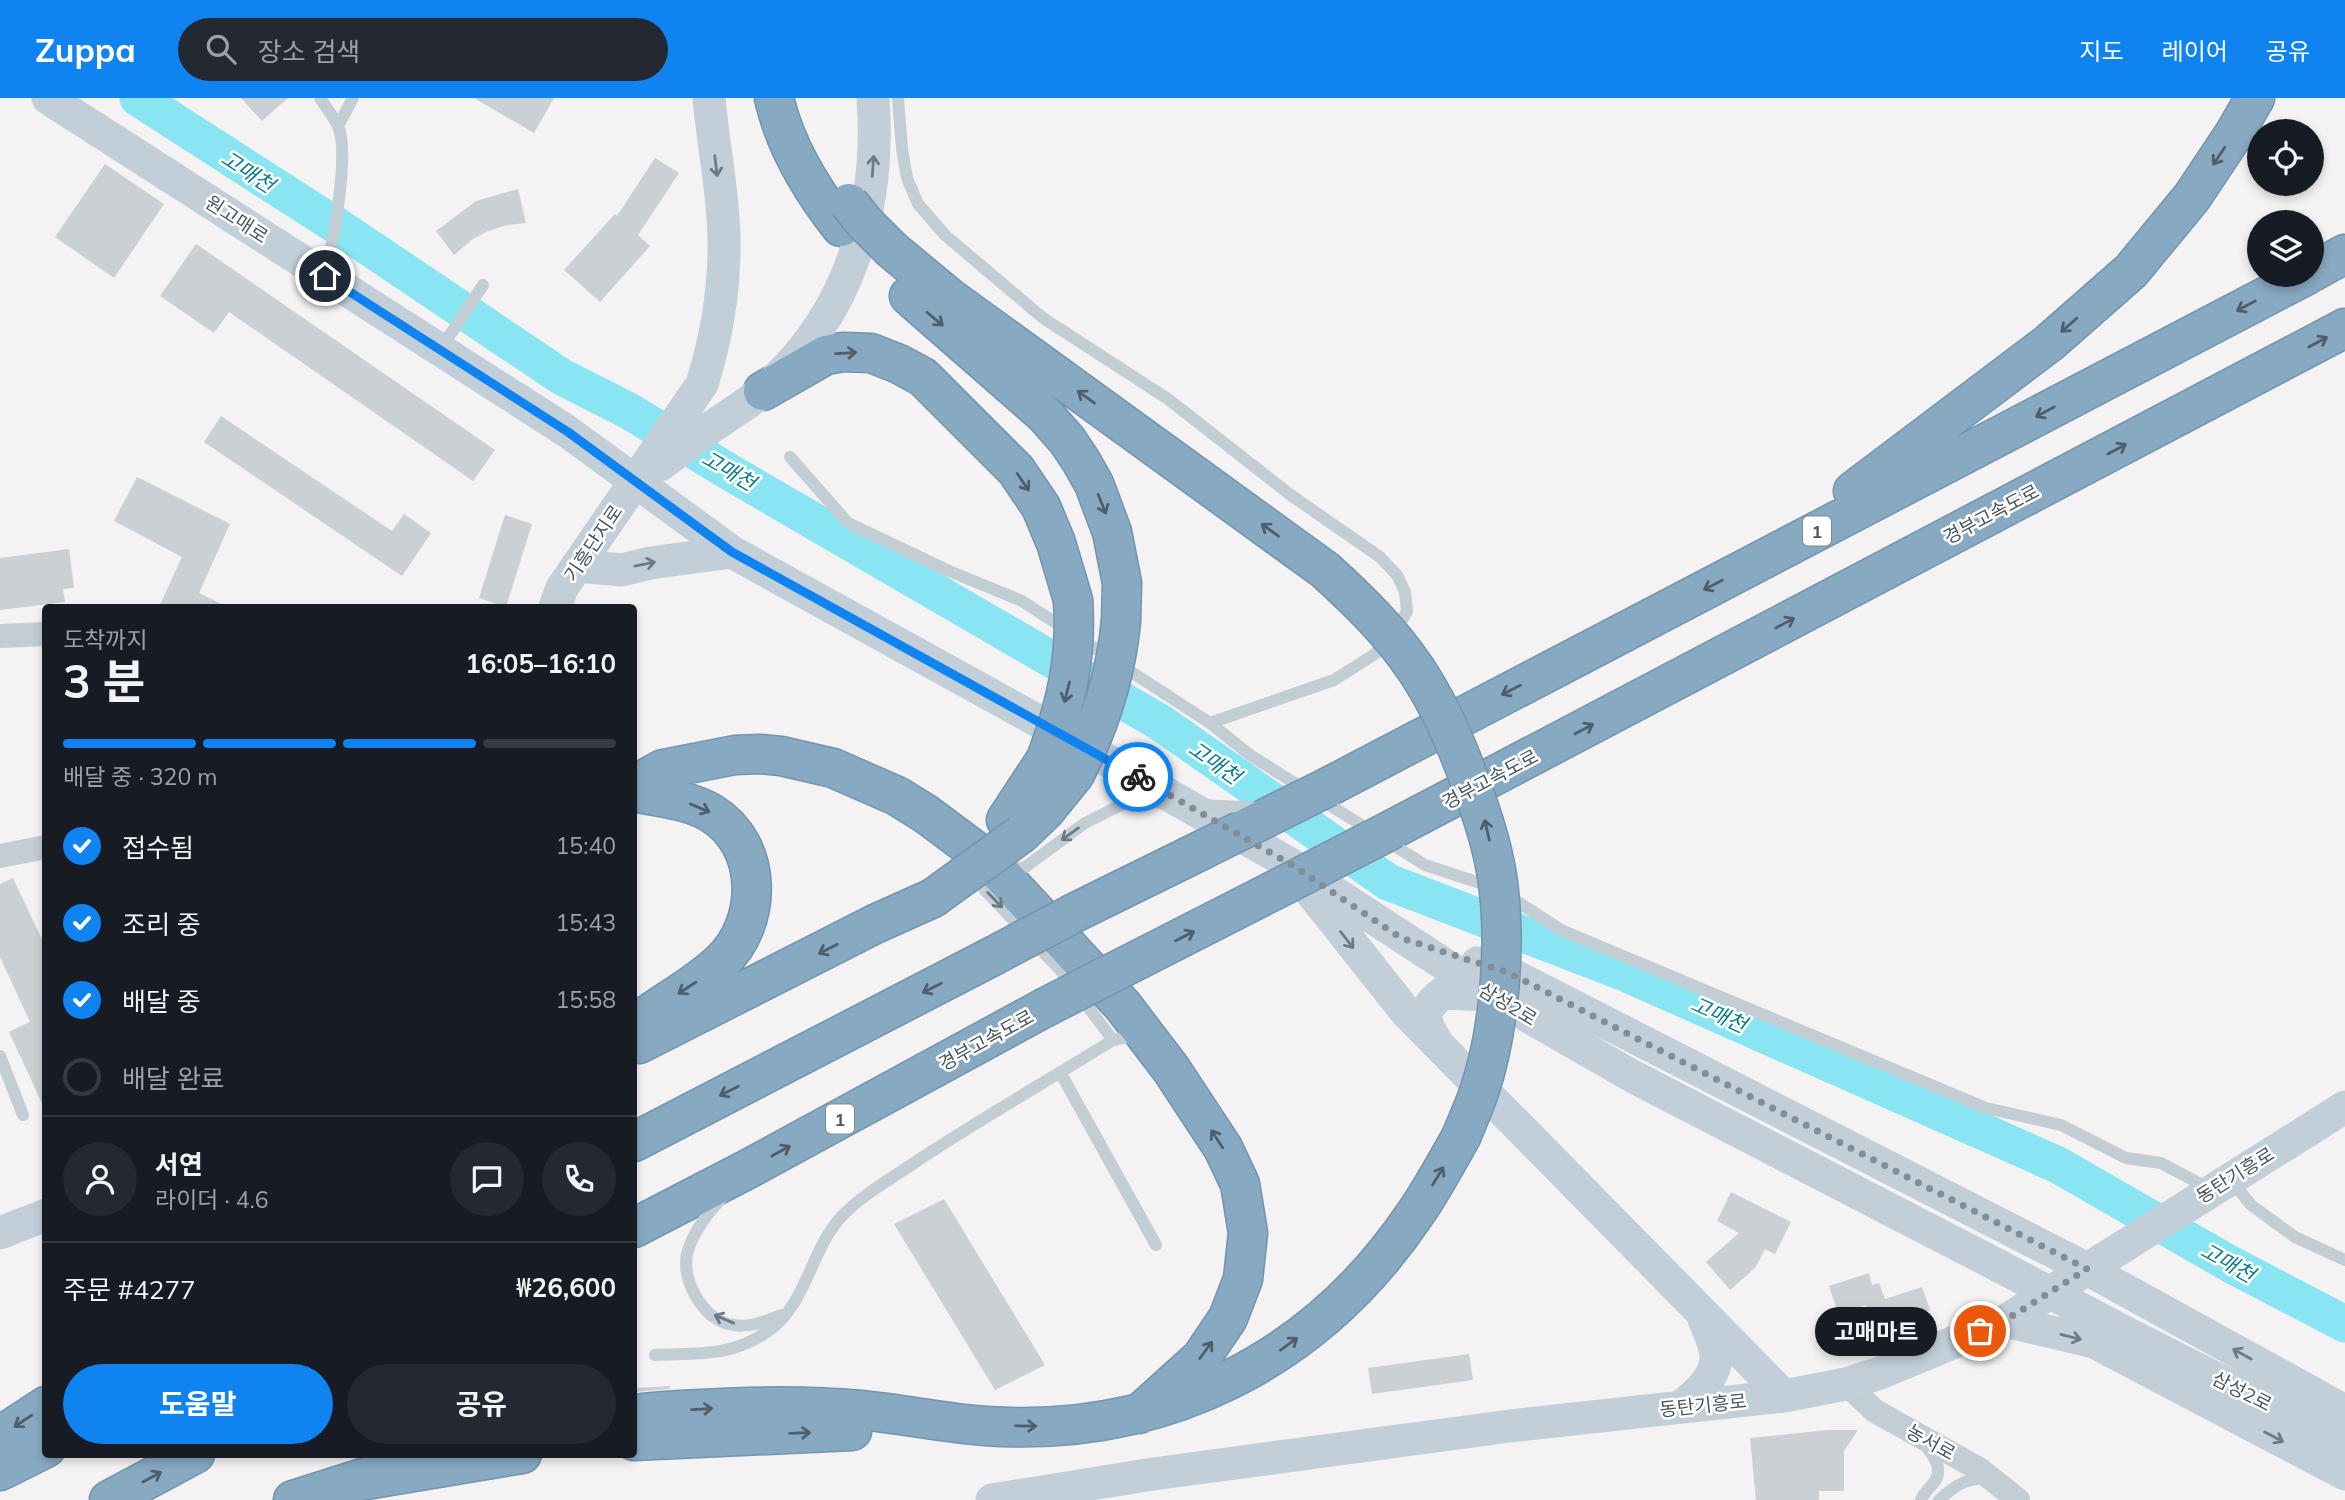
<!DOCTYPE html>
<html lang="ko">
<meta charset="utf-8">
<style>
:root{--surface:#171b24;--page:#242831;--text:#f1f3f6;--muted:#9ea1a6;--line:#363941;--accent:#0f84f0}
body{margin:0;font-family:Mulish,"Noto Sans KR",sans-serif;background:var(--page);color:var(--text);height:100vh;display:flex;flex-direction:column;font-size:26px;white-space:nowrap}
*{box-sizing:border-box;margin:0}
p{font-size:23px;color:var(--muted)}
.icon{flex:none;width:38px;height:38px;fill:none;stroke:currentColor;stroke-width:2;stroke-linecap:round;stroke-linejoin:round}
.map{position:relative;flex:1;overflow:hidden}
.drawer{position:absolute;left:42px;top:506px;width:595px;height:854px;display:flex;flex-direction:column;background:var(--surface);border-radius:7px;box-shadow:0 4px 10px #0003}
.drawer>*{flex:none}
.buttons{position:absolute;left:2247px;top:21px;display:grid;gap:14px}
.buttons a{display:grid;place-items:center;width:77px;height:77px;border-radius:50%;background:var(--surface);box-shadow:0 4px 10px #0003;font-size:35px}
.pin{position:absolute;display:grid;place-items:center;width:60px;height:60px;color:#fff;margin:-30px;border:4px solid #fff;border-radius:50%;box-shadow:0 2px 7px #0007}
.courier{position:absolute;display:grid;place-items:center;width:70px;height:70px;margin:-35px;border:5px solid #0f84f0;border-radius:50%;background:#fff;color:#222;box-shadow:0 2px 9px #0007}
.bubble{position:absolute;height:49px;border-radius:24px;background:var(--surface);box-shadow:0 4px 10px #0003;font-size:23px;font-weight:700;line-height:49px;text-align:center}
.headline em{font-style:normal;font-weight:700}
.headline div{display:flex;flex-direction:column-reverse}
.headline{display:flex;align-items:center;justify-content:space-between;height:119px;padding:0 21px}
h1{font-size:46px;font-weight:700;line-height:52px}
.bar{display:grid;grid-template-columns:repeat(4,1fr);gap:10px 7px;align-content:center;height:84px;padding:0 21px}
.bar i{height:9px;border-radius:5px;background:var(--line)}
.bar .selected{background:var(--accent)}
.bar p{grid-column:span 4}
.line{display:flex;align-items:center;gap:18px;padding:0 21px;border-top:2px solid var(--line)}
.line div{flex:1}
.round{display:grid;place-items:center;flex:none;width:74px;height:74px;border-radius:37px;background:var(--page)}
ol{padding:0 21px;list-style:none}
li{display:flex;align-items:center;gap:21px;height:77px}
li p{margin-inline-start:auto}
li .icon{padding:7px;border-radius:50%;background:var(--accent);color:#fff;stroke-width:4}
li:last-child{color:var(--muted)}
li i{width:38px;height:38px;border:4px solid var(--line);border-radius:50%}
.button{display:flex;gap:14px;margin-top:auto;padding:14px 21px}
.button a{flex:1;height:80px;border-radius:42px;background:var(--accent);color:#fff;font-size:28px;font-weight:700;line-height:80px;text-align:center}
.button a+a{background:var(--page);color:var(--text)}
header{display:flex;align-items:center;gap:42px;box-sizing:border-box;height:98px;padding:0 35px;background:var(--accent);color:#fff}
header strong{font-size:33px}
nav{display:flex;gap:38px;margin-inline-start:auto;font-size:24px}
.search{width:490px;height:63px;background:var(--page);display:flex;align-items:center;gap:18px;box-sizing:border-box;padding:0 24px;border-radius:38px;color:var(--muted);font-size:26px}
.map>svg:first-child{display:block}
.lines{fill:none;stroke-linecap:round;stroke-linejoin:round}
.river{stroke:#8ae5f2;stroke-width:37}
.building{fill:#cbd0d4}
.highway-casing{stroke:#7294ae;stroke-width:41}
.lane{stroke:#c2cdd4;stroke-width:12}
.street{stroke:#c2cdd4;stroke-width:24}
.secondary{stroke:#c2cfd9;stroke-width:33}
.highway{stroke:#87a9c2;stroke-width:38}
.highway-bridge-casing{stroke:#7294ae;stroke-width:41;stroke-linecap:butt}
.lane-bridge{stroke:#c2cdd4;stroke-width:12}
.secondary-bridge{stroke:#c2cfd9;stroke-width:33}
.highway-bridge{stroke:#87a9c2;stroke-width:38}
.oneway{stroke:#4e5f6a}
.oneway2{stroke:#6d7b84}
.oneway3{stroke:#6d7a83}
.done{stroke:#848d93;stroke-width:7;stroke-dasharray:0 12.6}
.route{stroke:#0f84f0;stroke-width:9}
.labels{text-anchor:middle;dominant-baseline:central;stroke-width:5;stroke-linejoin:round;paint-order:stroke}
.shield{fill:#fff;stroke:#7f8990;stroke-width:2}
.shield-label{font-size:18px;font-weight:bold;fill:#485760}
.street-label{font-size:19px;fill:#485760;stroke:#fff}
.water-label{font-size:21px;font-style:italic;fill:#077d8e;stroke:#fff}
</style>
<header>
<strong>Zuppa</strong>
<div class="search"><svg class="icon" aria-label="search" viewBox="0 0 24 24"><circle cx="10" cy="10" r="6"/><path d="M15 15l6 6"/></svg>장소 검색</div>
<nav><a>지도</a><a>레이어</a><a>공유</a></nav>
</header>
<div class="map">
<svg width="2345" height="1402" viewBox="0 0 2345 1402">
<rect width="100%" height="100%" fill="#f4f2f2"/>
<g class="lines">
<path class="river" d="M 138,0 L 340,130 L 562,279 L 629,313 L 731,375 L 1161,625 L 1388,784 L 1625,875 L 2058,1067 L 2230,1166 L 2345,1226"/>
</g>
<path class="building" d="M 241,0 L 288,0 L 262,23 Z
M 474,0 L 554,0 L 534,35 Z
M 655,60 L 679,75 L 638,137 L 650,148 L 600,204 L 564,172 L 615,116 L 617,118 Z
M 105,66 L 164,106 L 114,180 L 55,139 Z
M 518,91 L 526,125 L 507,127 L 488,133 L 473,141 L 454,157 L 436,133 L 476,103 Z
M 196,146 L 495,352 L 473,383 L 229,214 L 214,235 L 160,198 Z
M 221,318 L 392,433 L 404,416 L 431,435 L 402,478 L 204,344 Z
M 137,379 L 230,426 L 199,495 L 228,509 L 159,509 L 182,459 L 114,423 Z
M 505,417 L 532,426 L 506,509 L 479,500 Z
M 69,451 L 74,490 L 63,491 L 65,504 L 0,512 L 0,460 Z
M 13,780 L 46,850 L 46,1014 L 9,934 L 30,924 L 0,859 L 0,786 Z
M 1731,1094 L 1791,1124 L 1775,1156 L 1765,1151 L 1755,1170 L 1730,1192 L 1706,1164 L 1739,1135 L 1717,1123 Z
M 944,1101 L 1045,1267 L 995,1292 L 894,1126 Z
M 1869,1175 L 1872,1187 L 1879,1185 L 1885,1201 L 1922,1189 L 1930,1212 L 1874,1231 L 1866,1207 L 1838,1216 L 1829,1188 Z
M 1469,1256 L 1473,1282 L 1372,1296 L 1368,1270 Z
M 670,1288 L 670,1291 L 634,1294 L 634,1290 Z
M 1828,1332 L 1858,1332 L 1844,1353 L 1844,1393 L 1819,1393 L 1819,1402 L 1756,1402 L 1750,1340 Z"/>
<g class="lines">
<defs>
<path id="highway" d="M 774,0 C 785,48 811,91 841,129
M 892,152 L 950,200 L 1325,472
M 2312,174 L 2345,156
M 909,198 L 1044,316 L 1067,342 L 1081,363 L 1094,386 L 1112,434 L 1122,485 L 1121,523
M 763,293 L 826,257 L 843,254 L 871,255 L 899,266 L 923,279 L 1016,372 L 1041,409 L 1056,445 L 1073,502
M 1853,393 L 2049,245 L 2131,173 L 2192,99 L 2234,36 L 2255,0
M 634,687 L 663,671 L 735,657 L 760,656 L 781,658 L 833,670 L 897,698 L 926,716 L 989,763 L 1123,908 L 1171,971 L 1223,1050 L 1240,1086 L 1248,1135 L 1243,1181 L 1228,1220 L 1201,1260 L 1139,1316
M 1328,689 L 2307,177
M 634,694 C 659,700 688,701 711,715 C 764,747 763,825 721,864 C 695,889 661,905 634,927
M 1006,722 L 1046,661
M 1393,731 L 2345,230
M 1021,736 L 1045,713 L 1075,676
M 1074,815 L 1204,751
M 1124,869 L 1271,794
M 639,946 L 875,826 L 933,800
M 634,1044 L 993,858
M 634,1130 L 748,1071 L 1044,910
M 634,1316 C 656,1313 679,1312 702,1311 C 755,1308 808,1307 860,1312 C 902,1316 944,1325 986,1328 C 1163,1340 1316,1263 1415,1116 C 1432,1092 1446,1065 1461,1039
M 0,1338 L 46,1308
M 634,1343 L 852,1333
M 0,1373 L 46,1350
M 354,1384 L 522,1356
M 109,1402 L 195,1356
M 293,1402 L 378,1375"/>
</defs>
<use href="#highway" class="highway-casing"/>
<path class="lane" d="M 320,0 C 326,9 333,18 338,28 C 350,55 333,144 326,174
M 898,0 L 902,51 L 907,80 L 918,106 L 945,137 L 1043,220 L 1168,301 L 1292,398 L 1380,459 L 1397,477 L 1405,494 L 1407,513 L 1397,531 L 1375,556 L 1334,582 L 1210,625
M 338,28 L 353,0
M 437,248 L 450,237 L 483,187
M 790,359 L 848,425 L 949,473 L 1022,503 L 1210,625 L 1250,657 L 1425,767 L 1498,791 L 1561,832 L 1986,1010 L 2061,1027 L 2126,1060 L 2161,1065 L 2208,1090
M 1006,771 L 1024,770 L 1085,725 L 1129,703
M 970,776 L 1060,872 L 1113,942
M 0,958 L 23,1017
M 1060,974 L 1156,1147
M 2230,1081 L 2251,1107 L 2295,1139 L 2345,1162
M 722,1100 C 708,1115 692,1135 687,1156 C 682,1182 701,1218 728,1226 C 747,1231 764,1224 781,1217
M 655,1257 C 698,1255 730,1259 767,1234 C 807,1207 810,1153 841,1119 C 862,1097 889,1082 914,1065 C 979,1022 1047,983 1113,942 L 1128,939 L 1139,941
M 1921,1402 C 1924,1395 1926,1394 1931,1388 C 1945,1374 1936,1361 1926,1348
M 1939,1402 C 1955,1388 1966,1379 1988,1381"/>
<path class="street" d="M 0,538 L 46,536
M 0,758 L 46,749
M 1846,1286 L 1875,1313 L 1979,1371 L 2018,1402"/>
<path class="secondary" d="M 48,0 L 568,334 L 732,454 L 1040,624 L 1292,767 L 1493,898 L 1632,978 L 1999,1168
M 660,367 C 679,353 697,339 716,326 C 732,315 749,305 764,292 C 850,217 881,112 873,0
M 577,468 L 622,472 L 650,465 L 732,454
M 555,509 L 562,490 L 702,286 C 717,238 725,189 724,139 C 723,93 713,46 709,0
M 1303,784 L 1406,914 L 1784,1298
M 1477,865 L 1509,875 L 2087,1171 L 2345,1313
M 1438,946 C 1423,923 1419,913 1443,895 L 1488,897
M 0,1135 L 46,1117
M 2005,1223 L 2094,1244 L 2345,1376
M 2138,1241 L 2345,1346
M 1680,1309 C 1695,1298 1716,1280 1716,1259 C 1716,1247 1708,1232 1704,1221
M 992,1402 L 1153,1376 L 1510,1328 L 1784,1298 L 1846,1286 L 1880,1275 L 2005,1223 L 2345,1009"/>
<use href="#highway" class="highway"/>
<defs>
<path id="highway-bridge" d="M 849,105 L 864,124 L 892,152
M 1325,472 C 1358,502 1390,533 1415,570 C 1436,601 1452,636 1465,670 C 1478,706 1491,740 1497,778 C 1507,843 1500,932 1479,994 C 1474,1009 1467,1024 1461,1039
M 1046,661 C 1066,607 1077,560 1073,502
M 1075,676 C 1100,627 1116,577 1121,523
M 1204,751 L 1328,689
M 1271,794 L 1393,731
M 933,800 L 1021,736
M 993,858 L 1074,815
M 1044,910 L 1124,869"/>
</defs>
<use href="#highway-bridge" class="highway-bridge-casing"/>
<path class="lane-bridge" d="M 1129,703 L 1259,710"/>
<path class="secondary-bridge" d="M 1999,1168 L 2138,1241"/>
<use href="#highway-bridge" class="highway-bridge"/>
</g>
<defs><path id="oneway-shaft" d="M-6 0H5M1.5-3L5.5 0L1.5 3" fill="none" stroke-width="1.6" stroke-linecap="round" stroke-linejoin="round" transform="scale(1.75)"/></defs>
<g class="oneway">
<use href="#oneway-shaft" transform="translate(2219 58) rotate(124)"/>
<use href="#oneway-shaft" transform="translate(2246 208) rotate(152)"/>
<use href="#oneway-shaft" transform="translate(935 221) rotate(40)"/>
<use href="#oneway-shaft" transform="translate(2069 227) rotate(139)"/>
<use href="#oneway-shaft" transform="translate(2318 244) rotate(-28)"/>
<use href="#oneway-shaft" transform="translate(846 255) rotate(-3)"/>
<use href="#oneway-shaft" transform="translate(1086 299) rotate(-144)"/>
<use href="#oneway-shaft" transform="translate(2045 314) rotate(152)"/>
<use href="#oneway-shaft" transform="translate(2117 351) rotate(-28)"/>
<use href="#oneway-shaft" transform="translate(1023 384) rotate(56)"/>
<use href="#oneway-shaft" transform="translate(1102 406) rotate(68)"/>
<use href="#oneway-shaft" transform="translate(1270 432) rotate(-144)"/>
<use href="#oneway-shaft" transform="translate(1713 487) rotate(153)"/>
<use href="#oneway-shaft" transform="translate(1785 525) rotate(-28)"/>
<use href="#oneway-shaft" transform="translate(1511 592) rotate(153)"/>
<use href="#oneway-shaft" transform="translate(1067 594) rotate(104)"/>
<use href="#oneway-shaft" transform="translate(1584 631) rotate(-28)"/>
<use href="#oneway-shaft" transform="translate(700 710) rotate(23)"/>
<use href="#oneway-shaft" transform="translate(1487 732) rotate(-103)"/>
<use href="#oneway-shaft" transform="translate(1185 838) rotate(-27)"/>
<use href="#oneway-shaft" transform="translate(828 851) rotate(153)"/>
<use href="#oneway-shaft" transform="translate(687 890) rotate(147)"/>
<use href="#oneway-shaft" transform="translate(932 890) rotate(153)"/>
<use href="#oneway-shaft" transform="translate(729 993) rotate(153)"/>
<use href="#oneway-shaft" transform="translate(1217 1041) rotate(-123)"/>
<use href="#oneway-shaft" transform="translate(781 1053) rotate(-29)"/>
<use href="#oneway-shaft" transform="translate(1438 1078) rotate(-59)"/>
<use href="#oneway-shaft" transform="translate(1289 1246) rotate(-36)"/>
<use href="#oneway-shaft" transform="translate(1206 1252) rotate(-54)"/>
<use href="#oneway-shaft" transform="translate(702 1311) rotate(-3)"/>
<use href="#oneway-shaft" transform="translate(23 1323) rotate(147)"/>
<use href="#oneway-shaft" transform="translate(1026 1328) rotate(1)"/>
<use href="#oneway-shaft" transform="translate(800 1335) rotate(-2)"/>
<use href="#oneway-shaft" transform="translate(152 1379) rotate(-28)"/>
</g>
<g class="oneway2">
<use href="#oneway-shaft" transform="translate(716 68) rotate(83)"/>
<use href="#oneway-shaft" transform="translate(873 68) rotate(-86)"/>
<use href="#oneway-shaft" transform="translate(645 466) rotate(-11)"/>
<use href="#oneway-shaft" transform="translate(1347 842) rotate(52)"/>
<use href="#oneway-shaft" transform="translate(2071 1239) rotate(14)"/>
<use href="#oneway-shaft" transform="translate(2242 1256) rotate(-151)"/>
<use href="#oneway-shaft" transform="translate(2274 1339) rotate(28)"/>
</g>
<g class="oneway3">
<use href="#oneway-shaft" transform="translate(1070 736) rotate(144)"/>
<use href="#oneway-shaft" transform="translate(995 802) rotate(46)"/>
<use href="#oneway-shaft" transform="translate(724 1221) rotate(-157)"/>
</g>
<g class="lines">
<path class="done" d="M 1138,679 L 1292,767 L 1401,840 L 1509,875 L 2087,1171 L 2004,1223 L 1980,1233"/>
<path class="route" d="M 325,178 L 568,334 L 732,454 L 1138,679"/>
</g>
<g class="labels">
<g class="shield">
<rect x="1803" y="418.5" width="28" height="29" rx="5"/>
<rect x="826" y="1006.5" width="28" height="29" rx="5"/>
</g>
<g class="shield-label">
<text x="1817" y="433">1</text>
<text x="840" y="1021">1</text>
</g>
<g class="street-label">
<text transform="translate(237 121) rotate(33)">원고매로</text>
<text transform="translate(1991 416) rotate(-28)">경부고속도로</text>
<text transform="translate(593 445) rotate(-56)">기흥단지로</text>
<text transform="translate(1490 681) rotate(-28)">경부고속도로</text>
<text transform="translate(1508 906) rotate(31)">삼성2로</text>
<text transform="translate(986 942) rotate(-29)">경부고속도로</text>
<text transform="translate(2235 1077) rotate(-32)">동탄기흥로</text>
<text transform="translate(2242 1293) rotate(27)">삼성2로</text>
<text transform="translate(1703 1307) rotate(-6)">동탄기흥로</text>
<text transform="translate(1931 1344) rotate(29)">농서로</text>
</g>
<g class="water-label">
<text transform="translate(248 73) rotate(33)">고매천</text>
<text transform="translate(729 372) rotate(30)">고매천</text>
<text transform="translate(1215 664) rotate(35)">고매천</text>
<text transform="translate(1719 916) rotate(24)">고매천</text>
<text transform="translate(2228 1164) rotate(29)">고매천</text>
</g>
</g>
</svg>
<div class="buttons">
<a><svg class="icon" aria-label="locate" viewBox="0 0 24 24"><circle cx="12" cy="12" r="6"/><path d="M12 2v4M12 18v4M2 12h4M18 12h4"/></svg></a>
<a><svg class="icon" aria-label="layers" viewBox="0 0 24 24"><path d="M12 4l9 5-9 5-9-5zM3 14l9 5 9-5"/></svg></a>
</div>
<div class="pin" style="left:1980px;top:1233px;background:#ea580c"><svg class="icon" aria-label="bag" viewBox="0 0 24 24"><path d="M5 8h14l-1 12H6zM9 8a3 3 0 0 1 6 0"/></svg></div>
<div class="pin" style="left:325px;top:178px;background:#1f2937"><svg class="icon" aria-label="home" viewBox="0 0 24 24"><path d="M3 11l9-7 9 7M6 9v11h12V9"/></svg></div>
<div class="courier" style="left:1138px;top:679px"><svg class="icon" aria-label="bike" viewBox="0 0 24 24"><circle cx="6" cy="16" r="4"/><circle cx="18" cy="16" r="4"/><path d="M6 16l4-8h5l3 8M10 8l3 8H6M13 5h3"/></svg></div>
<div class="bubble" style="left:1815px;top:1209px;width:122px">고매마트</div>
<section class="drawer">
<div class="headline"><div><h1>3 분</h1><p>도착까지</p></div><em>16:05–16:10</em></div>
<div class="bar"><i class="selected"></i><i class="selected"></i><i class="selected"></i><i></i><p>배달 중 · 320 m</p></div>
<ol>
<li><svg class="icon" aria-label="check" viewBox="0 0 24 24"><path d="M5 12l5 5 9-10"/></svg>접수됨<p>15:40</p></li>
<li><svg class="icon" aria-label="check" viewBox="0 0 24 24"><path d="M5 12l5 5 9-10"/></svg>조리 중<p>15:43</p></li>
<li><svg class="icon" aria-label="check" viewBox="0 0 24 24"><path d="M5 12l5 5 9-10"/></svg>배달 중<p>15:58</p></li>
<li><i></i>배달 완료</li>
</ol>
<div class="line" style="height:126px"><a class="round"><svg class="icon" aria-label="person" viewBox="0 0 24 24"><circle cx="12" cy="8" r="4"/><path d="M4 21q1-7 8-7t8 7"/></svg></a><div><b>서연</b><p>라이더 · 4.6</p></div><a class="round"><svg class="icon" aria-label="chat" viewBox="0 0 24 24"><path d="M4 5h16v11H9l-5 4z"/></svg></a><a class="round"><svg class="icon" aria-label="phone" viewBox="0 0 24 24"><path d="M5 4h4l2 5-3 2q2 4 5 5l2-3 5 2v4C11 20 4 13 5 4z"/></svg></a></div>
<div class="line" style="height:91px"><div>주문 #4277</div><b>₩26,600</b></div>
<div class="button"><a>도움말</a><a>공유</a></div>
</section>
</div>
